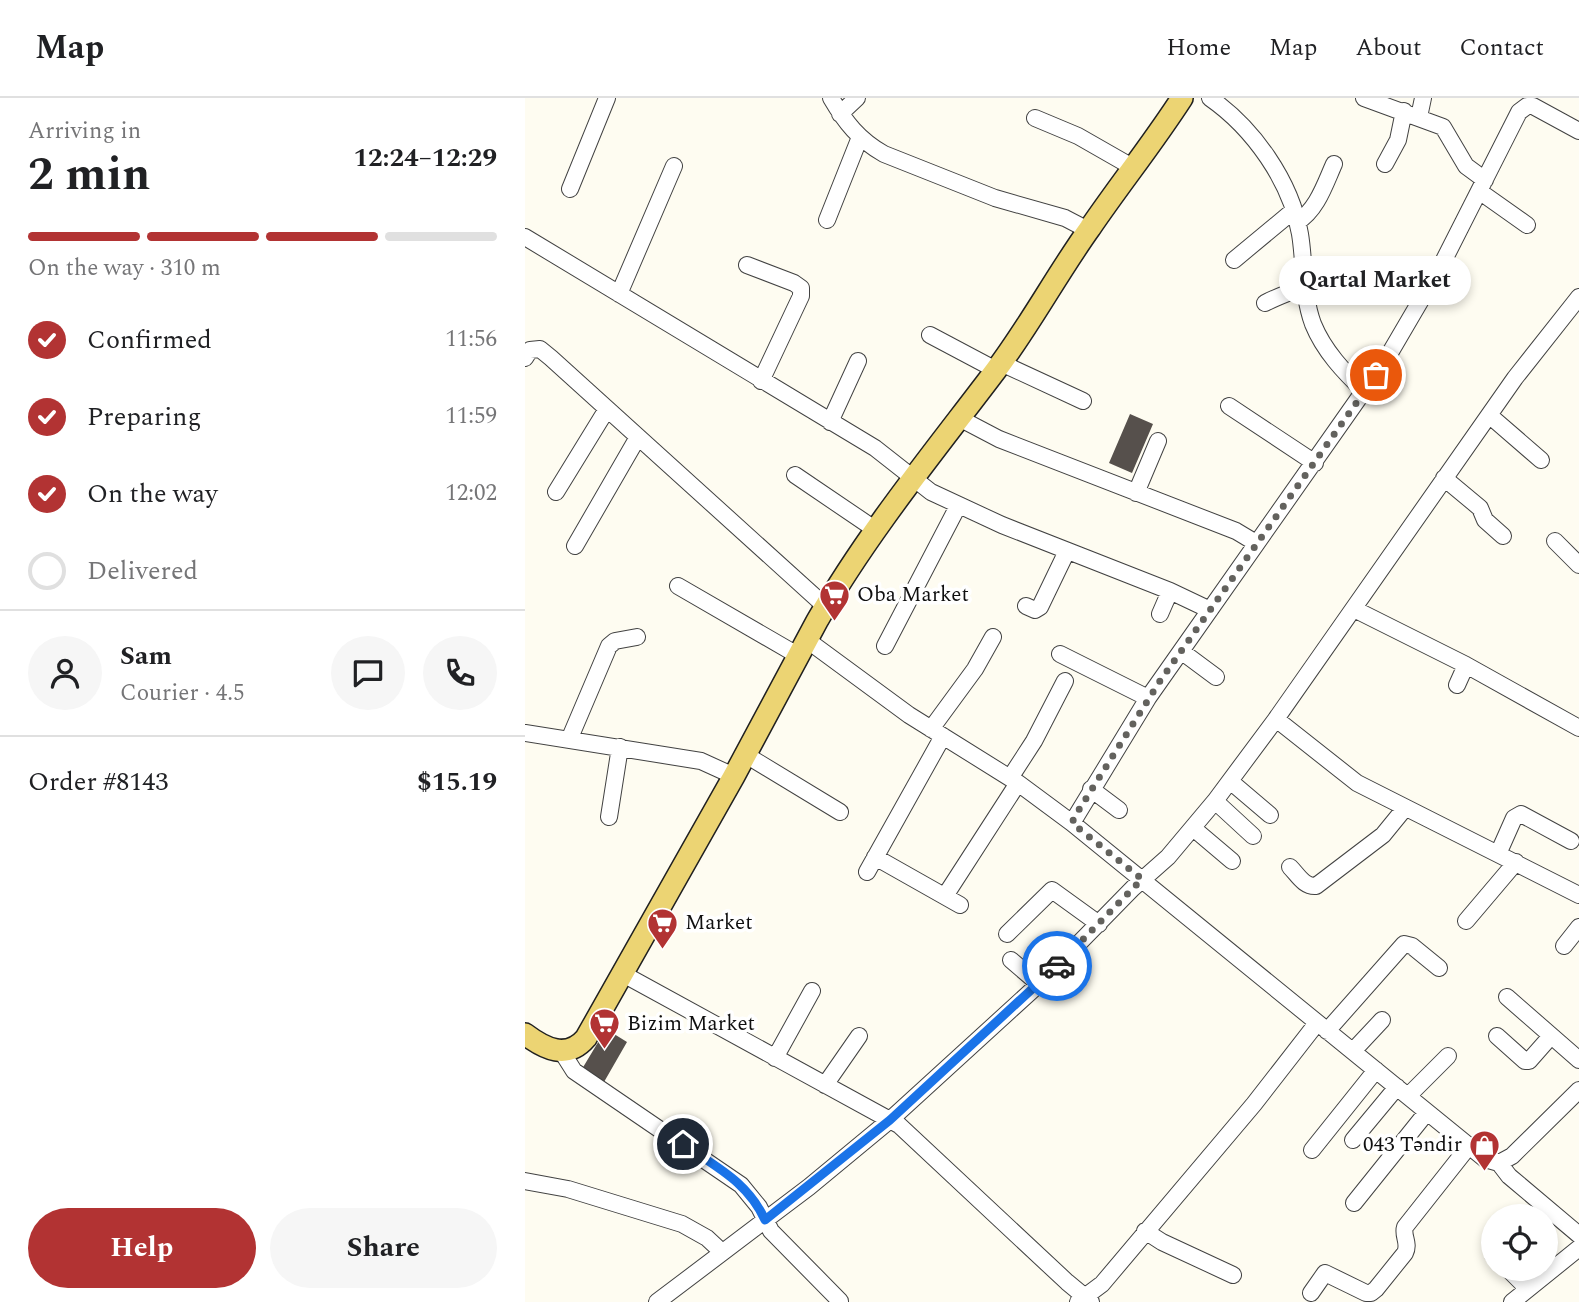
<!DOCTYPE html>
<meta charset="utf-8">
<style>
:root{--surface:#fff;--page:#f6f6f6;--text:#202124;--muted:#757577;--line:#e0e0e0;--accent:#b23333}
body{margin:0;font-family:Spectral,serif;background:var(--page);color:var(--text);height:100vh;display:flex;flex-direction:column;font-size:26px;white-space:nowrap}
*{box-sizing:border-box;margin:0}
p{font-size:23px;color:var(--muted)}
.icon{flex:none;width:38px;height:38px;fill:none;stroke:currentColor;stroke-width:2;stroke-linecap:round;stroke-linejoin:round}
.map{position:relative;flex:1;overflow:hidden}
.details{display:flex;flex-direction:column;background:var(--surface);width:525px}
.details>*{flex:none}
.fabs{position:absolute;left:956px;top:1106px;display:grid;gap:14px}
.fabs a{display:grid;place-items:center;width:77px;height:77px;border-radius:50%;background:var(--surface);box-shadow:0 4px 10px #0003;font-size:35px}
.pin{position:absolute;display:grid;place-items:center;width:60px;height:60px;color:#fff;margin:-30px;border:4px solid #fff;border-radius:50%;box-shadow:0 2px 7px #0007}
.courier{position:absolute;display:grid;place-items:center;width:70px;height:70px;margin:-35px;border:5px solid #1a73e8;border-radius:50%;background:#fff;color:#222;box-shadow:0 2px 9px #0007}
.bubble{position:absolute;height:49px;border-radius:24px;background:var(--surface);box-shadow:0 4px 10px #0003;font-size:23px;font-weight:700;line-height:49px;text-align:center}
.overview em{font-style:normal;font-weight:700}
.overview div{display:flex;flex-direction:column-reverse}
.overview{display:flex;align-items:center;justify-content:space-between;height:119px;padding:0 28px}
h1{font-size:46px;font-weight:700;line-height:52px}
.bar{display:grid;grid-template-columns:repeat(4,1fr);gap:10px 7px;align-content:center;height:84px;padding:0 28px}
.bar i{height:9px;border-radius:5px;background:var(--line)}
.bar .current{background:var(--accent)}
.bar p{grid-column:span 4}
.line{display:flex;align-items:center;gap:18px;padding:0 28px;border-top:2px solid var(--line)}
.line div{flex:1}
.round{display:grid;place-items:center;flex:none;width:74px;height:74px;border-radius:37px;background:var(--page)}
ol{padding:0 28px;list-style:none}
li{display:flex;align-items:center;gap:21px;height:77px}
li p{margin-inline-start:auto}
li .icon{padding:7px;border-radius:50%;background:var(--accent);color:#fff;stroke-width:4}
li:last-child{color:var(--muted)}
li i{width:38px;height:38px;border:4px solid var(--line);border-radius:50%}
.button{display:flex;gap:14px;margin-top:auto;padding:14px 28px}
.button a{flex:1;height:80px;border-radius:42px;background:var(--accent);color:#fff;font-size:28px;font-weight:700;line-height:80px;text-align:center}
.button a+a{background:var(--page);color:var(--text)}
header{display:flex;align-items:center;gap:42px;box-sizing:border-box;height:98px;padding:0 35px;background:var(--surface);border-bottom:2px solid var(--line)}
header strong{font-size:33px}
nav{display:flex;gap:38px;margin-inline-start:auto;font-size:24px}
main{display:flex;flex:1;min-height:0}
.map>svg:first-child{display:block}
.building{fill:#56504c}
.lines{fill:none;stroke-linecap:round;stroke-linejoin:round}
.minor-casing{stroke:#424242;stroke-width:18}
.major-casing{stroke:#202020;stroke-width:24}
.minor{stroke:#fff;stroke-width:16}
.major{stroke:#ecd473;stroke-width:21}
.done{stroke:#63625e;stroke-width:7;stroke-dasharray:0 12.6}
.route{stroke:#1a73e8;stroke-width:9}
.labels{text-anchor:middle;dominant-baseline:central;stroke-width:7;stroke-linejoin:round;paint-order:stroke}
.poi-label{font-size:21px;fill:#0f0f0f;stroke:#fff;text-anchor:start}
</style>
<header>
<strong>Map</strong>
<nav><a>Home</a><a>Map</a><a>About</a><a>Contact</a></nav>
</header>
<main>
<section class="details">
<div class="overview"><div><h1>2 min</h1><p>Arriving in</p></div><em>12:24–12:29</em></div>
<div class="bar"><i class="current"></i><i class="current"></i><i class="current"></i><i></i><p>On the way · 310 m</p></div>
<ol>
<li><svg class="icon" aria-label="check" viewBox="0 0 24 24"><path d="M5 12l5 5 9-10"/></svg>Confirmed<p>11:56</p></li>
<li><svg class="icon" aria-label="check" viewBox="0 0 24 24"><path d="M5 12l5 5 9-10"/></svg>Preparing<p>11:59</p></li>
<li><svg class="icon" aria-label="check" viewBox="0 0 24 24"><path d="M5 12l5 5 9-10"/></svg>On the way<p>12:02</p></li>
<li><i></i>Delivered</li>
</ol>
<div class="line" style="height:126px"><a class="round"><svg class="icon" aria-label="person" viewBox="0 0 24 24"><circle cx="12" cy="8" r="4"/><path d="M4 21q1-7 8-7t8 7"/></svg></a><div><b>Sam</b><p>Courier · 4.5</p></div><a class="round"><svg class="icon" aria-label="chat" viewBox="0 0 24 24"><path d="M4 5h16v11H9l-5 4z"/></svg></a><a class="round"><svg class="icon" aria-label="phone" viewBox="0 0 24 24"><path d="M5 4h4l2 5-3 2q2 4 5 5l2-3 5 2v4C11 20 4 13 5 4z"/></svg></a></div>
<div class="line" style="height:91px"><div>Order #8143</div><b>$15.19</b></div>
<div class="button"><a>Help</a><a>Share</a></div>
</section>
<div class="map">
<svg width="1054" height="1204" viewBox="0 0 1054 1204">
<rect width="100%" height="100%" fill="#fefcf1"/>
<path class="building" d="M 605,316 L 628,326 L 607,375 L 584,365 Z
M 81,931 L 102,944 L 79,984 L 57,971 Z"/>
<g class="lines">
<defs>
<path id="minor" d="M 306,0 C 320,24 334,42 359,56 L 470,100 L 540,120 L 563,132
M 685,0 C 728,30 766,83 775,136 C 780,166 777,196 788,226 C 799,253 819,274 840,294
M 839,0 L 918,29 L 941,68 L 960,82
M 315,16 L 332,0
M 894,19 L 898,0
M 510,20 L 553,38 L 609,70
M 860,66 L 873,42 L 879,13
M 45,91 L 82,0
M 954,93 L 1002,127
M 302,122 L 335,39
M 772,124 C 792,112 800,86 809,66
M 0,139 L 350,350 L 406,394 L 477,427 L 645,493 L 685,512
M 709,162 L 768,113
M 222,167 L 269,185 L 276,190 L 276,198 L 236,283
M 94,196 L 149,68
M 740,205 C 763,193 787,189 804,171
M 405,237 L 471,272
M 0,260 L 5,252 L 15,251 L 26,260 L 300,508
M 476,265 L 558,303
M 704,308 L 790,365
M 964,317 L 1016,362
M 434,320 L 474,341 L 711,433 L 731,445
M 305,324 L 333,263
M 270,377 L 351,432
M 919,380 L 955,410 L 960,422 L 978,438
M 31,394 L 82,311
M 611,395 L 633,343
M 1030,443 L 1054,467
M 50,448 L 113,339
M 153,488 L 274,558
M 501,508 L 510,512 L 515,509 L 542,453
M 829,511 L 941,567 L 1054,630
M 635,516 L 645,493
M 282,542 L 384,617 L 493,685 L 547,725 L 944,1048 L 960,1061 L 974,1065 L 984,1078 L 1054,1137
M 360,548 L 433,408
M 656,553 L 691,579
M 535,556 L 623,600
M 932,587 L 941,567
M 751,621 L 832,685 L 1054,797
M 406,631 L 450,571 L 468,539
M 0,635 L 176,663 L 209,678
M 44,642 L 84,548 L 90,543 L 112,539
M 221,657 L 315,714
M 485,680 L 509,643 L 540,583
M 705,683 L 745,717
M 566,691 L 594,712
M 690,703 L 728,738
M 84,719 L 95,649
M 547,725 L 623,600 L 862,260 L 917,166 L 994,14 L 1002,8 L 1008,8 L 1054,33
M 668,730 L 707,763
M 973,756 L 989,720 L 996,716 L 1046,743
M 350,759 L 435,807
M 765,769 C 773,777 779,789 791,788 L 858,737 L 880,710
M 342,774 L 418,638
M 420,798 L 493,685
M 941,823 L 991,764
M 482,836 L 527,792 L 574,826
M 1039,848 L 1054,829
M 486,862 L 514,886
M 98,876 L 374,1027 L 542,1184 L 566,1204
M 982,899 L 1054,962
M 802,933 L 879,846 L 887,848 L 914,870
M 972,938 L 1000,963 L 1004,963 L 1026,938
M 828,953 L 857,922
M 37,954 L 49,973 L 216,1087 L 234,1109 L 246,1133 L 315,1203
M 250,960 L 287,893
M 300,987 L 334,938
M 883,998 L 923,958
M 828,1042 L 872,989
M 787,1052 L 851,972
M 974,1065 L 987,1058 L 1054,992
M 0,1083 L 43,1091 L 157,1126 L 182,1140 L 197,1154
M 829,1105 L 902,1014
M 620,1133 L 637,1144 L 708,1177
M 968,1156 L 968,1157
M 983,1171 L 1003,1191
M 786,1195 L 800,1175 L 841,1195 L 846,1195 L 851,1191 L 880,1155 C 885,1145 877,1138 880,1129 L 944,1048
M 132,1204 L 284,1089 L 365,1022 L 514,886 L 608,790 L 643,759 L 690,703 L 751,621 L 990,280 L 1054,199
M 553,1204 L 577,1186 L 729,1006 L 792,925
M 987,1204 L 1054,1150"/>
<path id="major" d="M 0,936 C 20,951 42,962 61,940 L 209,678 L 292,523 C 343,434 409,354 471,272 C 505,227 532,176 565,130 C 595,86 628,45 657,0"/>
</defs>
<use href="#minor" class="minor-casing"/>
<use href="#major" class="major-casing"/>
<use href="#minor" class="minor"/>
<use href="#major" class="major"/>
</g>
<g class="lines">
<path class="done" d="M 532,868 L 617,781 L 547,725 L 550,718 L 635,583 L 851,277"/>
<path class="route" d="M 158,1046 C 191,1069 223,1084 240,1122 L 365,1022 L 532,868"/>
</g>
<defs>
<symbol id="supermarket-pin" viewBox="-11 -11 22 30"><path d="M0 17L-7.5 6A9.5 9.5 0 1 1 7.5 6Z" fill="#b23333" stroke="#fff"/><path d="M-6-5.5h2.5l.6 2H6L4.5 2H-2.5L-4.4-4H-6ZM-1.5 3.2a1.3 1.3 0 1 0 .1 0ZM3 3.2a1.3 1.3 0 1 0 .1 0Z" fill="#fff"/></symbol>
<symbol id="shop-pin" viewBox="-11 -11 22 30"><path d="M0 17L-7.5 6A9.5 9.5 0 1 1 7.5 6Z" fill="#b23333" stroke="#fff"/><path d="M-5-2.5h2.3a2.7 3.5 0 0 1 5.4 0H5L5.5 6h-11ZM-1.5-2.5h3a1.5 2.3 0 0 0-3 0Z" fill="#fff"/></symbol>
</defs>
<g fill-rule="evenodd">
<use href="#supermarket-pin" x="292" y="480" width="35" height="47"/>
<use href="#supermarket-pin" x="120" y="808" width="35" height="47"/>
<use href="#supermarket-pin" x="62" y="908" width="35" height="47"/>
<use href="#shop-pin" x="942" y="1030" width="35" height="47"/>
</g>
<g class="labels">
<g class="poi-label">
<text x="332" y="497">Oba Market</text>
<text x="160" y="825">Market</text>
<text x="102" y="926">Bizim Market</text>
<text x="937" y="1047" text-anchor="end">043 Təndir</text>
</g>
</g>
</svg>
<div class="fabs">
<a><svg class="icon" aria-label="locate" viewBox="0 0 24 24"><circle cx="12" cy="12" r="6"/><path d="M12 2v4M12 18v4M2 12h4M18 12h4"/></svg></a>
</div>
<div class="pin" style="left:851px;top:277px;background:#ea580c"><svg class="icon" aria-label="bag" viewBox="0 0 24 24"><path d="M5 8h14l-1 12H6zM9 8a3 3 0 0 1 6 0"/></svg></div>
<div class="pin" style="left:158px;top:1046px;background:#1f2937"><svg class="icon" aria-label="home" viewBox="0 0 24 24"><path d="M3 11l9-7 9 7M6 9v11h12V9"/></svg></div>
<div class="courier" style="left:532px;top:868px"><svg class="icon" aria-label="car" viewBox="0 0 24 24"><path d="M5 17H2v-5l4-1 3-4h7l3 4 3 1v5h-3M9 17h6M6 11h13"/><circle cx="7" cy="17" r="2"/><circle cx="17" cy="17" r="2"/></svg></div>
<div class="bubble" style="left:754px;top:158px;width:192px">Qartal Market</div>
</div>
</main>
